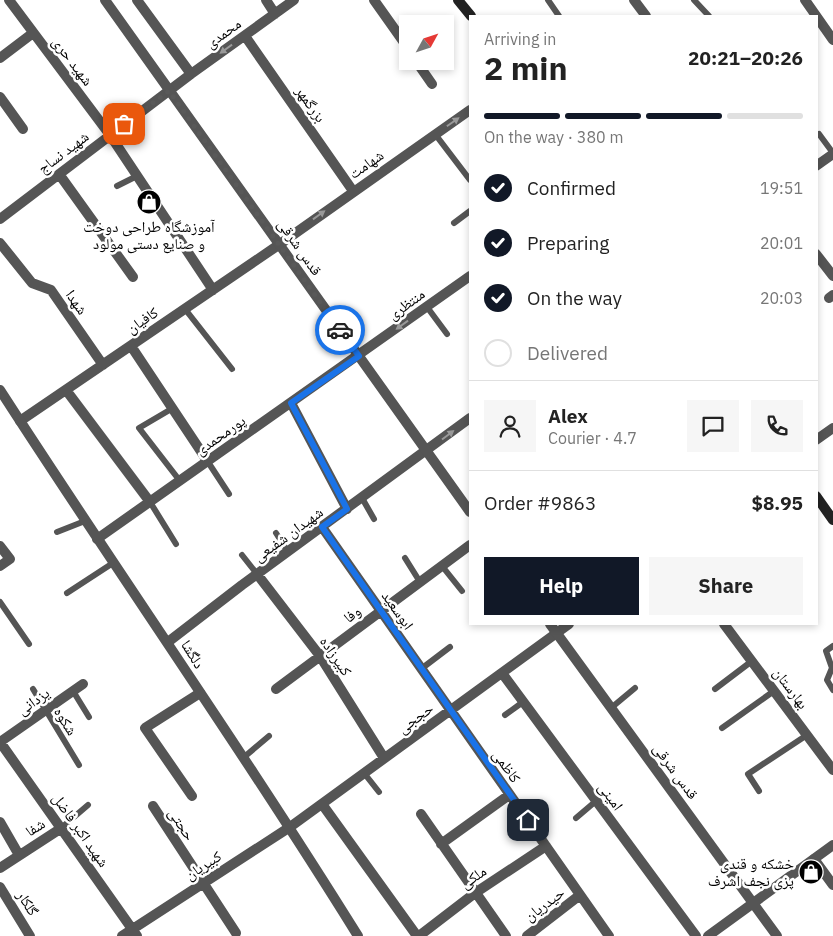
<!DOCTYPE html>
<meta charset="utf-8">
<style>
:root{--surface:#fff;--page:#f6f6f6;--text:#222;--muted:#767676;--line:#e0e0e0;--accent:#111827}
body{margin:0;font-family:"IBM Plex Sans","Noto Naskh Arabic",sans-serif;background:var(--page);color:var(--text);height:100vh;display:flex;flex-direction:column;font-size:19px;white-space:nowrap}
*{box-sizing:border-box;margin:0}
p{font-size:16px;color:var(--muted)}
.icon{flex:none;width:28px;height:28px;fill:none;stroke:currentColor;stroke-width:2;stroke-linecap:round;stroke-linejoin:round}
.map{position:relative;flex:1;overflow:hidden}
.sheet{position:absolute;left:469px;top:15px;width:349px;height:610px;display:flex;flex-direction:column;background:var(--surface);border-radius:0px;box-shadow:0 2px 8px #0003}
.sheet>*{flex:none}
.needle{width:32px;rotate:50deg}
.buttons{position:absolute;left:399px;top:15px;display:grid;gap:10px}
.buttons a{display:grid;place-items:center;width:55px;height:55px;border-radius:0px;background:var(--surface);box-shadow:0 2px 8px #0003;font-size:25px}
.pin{position:absolute;display:grid;place-items:center;width:42px;height:42px;color:#fff;margin:-21px;border-radius:10px;box-shadow:0 2px 8px #0006}
.courier{position:absolute;display:grid;place-items:center;width:50px;height:50px;margin:-25px;border:4px solid #1a73e8;border-radius:50%;background:#fff;color:#222;box-shadow:0 1px 6px #0007}
.summary em{font-style:normal;font-weight:700}
.summary div{display:flex;flex-direction:column-reverse}
.summary{display:flex;align-items:center;justify-content:space-between;height:85px;padding:0 15px}
h1{font-size:32px;font-weight:700;line-height:38px}
.bar{display:grid;grid-template-columns:repeat(4,1fr);gap:8px 5px;align-content:center;height:60px;padding:0 15px}
.bar i{height:6px;border-radius:4px;background:var(--line)}
.bar .on{background:var(--accent)}
.bar p{grid-column:span 4}
.line{display:flex;align-items:center;gap:12px;padding:0 15px;border-top:1px solid var(--line)}
.line div{flex:1}
.round{display:grid;place-items:center;flex:none;width:52px;height:52px;border-radius:0px;background:var(--page)}
ol{padding:0 15px;list-style:none}
li{display:flex;align-items:center;gap:15px;height:55px}
li p{margin-inline-start:auto}
li .icon{padding:5px;border-radius:50%;background:var(--accent);color:#fff;stroke-width:4}
li:last-child{color:var(--muted)}
li i{width:28px;height:28px;border:2px solid var(--line);border-radius:50%}
.action{display:flex;gap:10px;margin-top:auto;padding:10px 15px}
.action a{flex:1;height:58px;border-radius:0px;background:var(--accent);color:#fff;font-size:20px;font-weight:700;line-height:58px;text-align:center}
.action a+a{background:var(--page);color:var(--text)}
.map>svg:first-child{display:block}
.lines{fill:none;stroke-linecap:round;stroke-linejoin:round}
.service{stroke:#555;stroke-width:6}
.minor{stroke:#555;stroke-width:10}
.tertiary{stroke:#555;stroke-width:10}
.secondary{stroke:#222;stroke-width:10}
.oneway{fill:#999}
.done{stroke:#595959;stroke-width:5;stroke-dasharray:0 9}
.route{stroke:#1a73e8;stroke-width:6}
.labels{text-anchor:middle;dominant-baseline:central;stroke-width:5;stroke-linejoin:round;paint-order:stroke}
.street-label{font-size:15px;fill:#000;stroke:#fff}
.poi-label{font-size:15px;fill:#000;stroke:#fff}
</style>
<div class="map">
<svg width="833" height="936" viewBox="0 0 833 936">
<rect width="100%" height="100%" fill="#fff"/>
<g class="lines">
<path class="service" d="M 548,0 L 559,16
M 694,0 L 709,16
M 435,134 L 470,180
M 819,134 L 833,153
M 117,186 L 137,176
M 454,223 L 470,211
M 427,307 L 447,334
M 185,309 L 232,369
M 173,408 L 139,428 L 180,481
M 208,462 L 229,494
M 362,498 L 374,519
M 150,502 L 176,544
M 57,532 L 85,521
M 276,533 L 288,552
M 242,555 L 257,574
M 405,558 L 420,582
M 442,566 L 462,591
M 67,593 L 113,563
M 0,602 L 29,644
M 833,646 L 826,651 L 832,668 L 827,680 L 833,690
M 421,669 L 450,647
M 33,689 L 79,765
M 715,689 L 752,661
M 73,691 L 89,717
M 611,708 L 635,688
M 505,715 L 523,702
M 722,728 L 774,691
M 243,758 L 269,736
M 364,773 L 379,792
M 759,791 L 748,774 L 807,735
M 576,818 L 596,801
M 60,829 L 88,805"/>
<path class="minor" d="M 9,0 L 110,135 L 213,290
M 137,0 L 191,74
M 266,0 L 275,14
M 374,0 L 408,48
M 634,0 L 646,16
M 245,36 L 353,191
M 0,58 L 33,33
M 416,61 L 432,84
M 0,97 L 23,129
M 816,166 L 833,154
M 59,174 L 133,277
M 0,219 L 191,74 L 294,0
M 0,243 L 32,283 L 51,290 L 103,365
M 816,254 L 833,276
M 829,298 L 833,295
M 131,346 L 208,462
M 66,390 L 150,502
M 291,403 L 347,509
M 20,421 L 280,244 L 470,110
M 816,440 L 833,428
M 322,527 L 609,936
M 97,539 L 470,276
M 0,546 L 10,559 L 0,566
M 257,574 L 320,656 L 384,758
M 724,624 L 833,770
M 168,642 L 242,585 L 470,418
M 502,673 L 696,936
M 276,689 L 470,545
M 0,742 L 137,936
M 0,742 L 83,684
M 192,796 L 145,728 L 200,693
M 322,804 L 417,936
M 153,806 L 236,933
M 421,814 L 506,936
M 0,822 L 19,855
M 441,844 L 509,795
M 814,859 L 833,885
M 0,868 L 60,829
M 0,887 L 30,936
M 122,936 L 290,827 L 569,624
M 419,936 L 475,893 L 546,846
M 527,936 L 580,895"/>
<path class="tertiary" d="M 105,0 L 470,512
M 805,0 L 833,40
M 0,390 C 118,573 243,751 358,936
M 550,624 L 777,936
M 708,936 L 833,845"/>
<path class="secondary" d="M 458,0 L 471,16
M 816,496 L 833,520"/>
</g>
<defs><path id="oneway-solid" d="M-6-.8H1V-3.2L6.5 0L1 3.2V.8H-6Z" transform="scale(1.25)"/></defs>
<g class="oneway">
<use href="#oneway-solid" transform="translate(226 49) rotate(144)"/>
<use href="#oneway-solid" transform="translate(453 122) rotate(-35)"/>
<use href="#oneway-solid" transform="translate(319 215) rotate(-36)"/>
<use href="#oneway-solid" transform="translate(402 325) rotate(144)"/>
<use href="#oneway-solid" transform="translate(448 435) rotate(-37)"/>
</g>
<g class="lines">
<path class="done" d="M 124,124 L 169,91 L 340,330"/>
<path class="route" d="M 340,330 L 359,356 L 291,403 L 347,509 L 322,527 L 528,820"/>
</g>
<defs>
<symbol id="shop-disc" viewBox="-11 -11 22 22"><circle r="9.5" fill="#000" stroke="#fff"/><path d="M-5-2.5h2.3a2.7 3.5 0 0 1 5.4 0H5L5.5 6h-11ZM-1.5-2.5h3a1.5 2.3 0 0 0-3 0Z" fill="#fff"/></symbol>
</defs>
<g fill-rule="evenodd">
<use href="#shop-disc" x="135" y="188" width="28" height="28"/>
<use href="#shop-disc" x="797" y="858" width="28" height="28"/>
</g>
<g class="labels">
<g class="street-label">
<text transform="translate(223 33) rotate(-36)">محمدی</text>
<text transform="translate(73 61) rotate(53)">شهید حری</text>
<text transform="translate(311 104) rotate(55)">بزرگمهر</text>
<text transform="translate(63 152) rotate(-37)">شهید نساج</text>
<text transform="translate(366 164) rotate(-35)">شهامت</text>
<text transform="translate(300 247) rotate(55)">قدس شرقی</text>
<text transform="translate(77 302) rotate(55)">شهدا</text>
<text transform="translate(406 304) rotate(-36)">منتظری</text>
<text transform="translate(142 320) rotate(-34)">کافیان</text>
<text transform="translate(220 435) rotate(-35)">پورمحمدی</text>
<text transform="translate(288 534) rotate(-36)">شهیدان شفیعی</text>
<text transform="translate(398 610) rotate(55)">ابوسعید</text>
<text transform="translate(352 614) rotate(-37)">وفا</text>
<text transform="translate(193 654) rotate(58)">دلگشا</text>
<text transform="translate(336 656) rotate(56)">کبیرزاده</text>
<text transform="translate(791 688) rotate(53)">بهارستان</text>
<text transform="translate(33 701) rotate(-35)">یزدانی</text>
<text transform="translate(415 718) rotate(-36)">حججی</text>
<text transform="translate(66 721) rotate(58)">شکوه</text>
<text transform="translate(507 766) rotate(55)">کاظمی</text>
<text transform="translate(676 771) rotate(54)">قدس شرقی</text>
<text transform="translate(611 796) rotate(54)">امینی</text>
<text transform="translate(182 824) rotate(57)">حجتی</text>
<text transform="translate(35 827) rotate(-33)">شفا</text>
<text transform="translate(81 830) rotate(55)">شهید اکبر فاضل</text>
<text transform="translate(203 865) rotate(-33)">کبیریان</text>
<text transform="translate(473 877) rotate(-35)">ملکی</text>
<text transform="translate(28 903) rotate(58)">گلکار</text>
<text transform="translate(544 904) rotate(-37)">حیدریان</text>
</g>
<g class="poi-label">
<text x="149" y="226">آموزشگاه طراحی دوخت<tspan x="149" dy="17">و صنایع دستی مولود</tspan></text>
<text x="794" y="863" text-anchor="end">خشکه و قندی<tspan x="794" dy="17">پزی نجف اشرف</tspan></text>
</g>
</g>
</svg>
<div class="buttons">
<a><svg class="needle" viewBox="-14 -14 28 28"><path d="M0-13l5 13h-10z" fill="#e53935"/><path d="M0 13l5-13h-10z" fill="#767676"/></svg></a>
</div>
<div class="pin" style="left:124px;top:124px;background:#ea580c"><svg class="icon" aria-label="bag" viewBox="0 0 24 24"><path d="M5 8h14l-1 12H6zM9 8a3 3 0 0 1 6 0"/></svg></div>
<div class="pin" style="left:528px;top:820px;background:#1f2937"><svg class="icon" aria-label="home" viewBox="0 0 24 24"><path d="M3 11l9-7 9 7M6 9v11h12V9"/></svg></div>
<div class="courier" style="left:340px;top:330px"><svg class="icon" aria-label="car" viewBox="0 0 24 24"><path d="M5 17H2v-5l4-1 3-4h7l3 4 3 1v5h-3M9 17h6M6 11h13"/><circle cx="7" cy="17" r="2"/><circle cx="17" cy="17" r="2"/></svg></div>
<section class="sheet">
<div class="summary"><div><h1>2 min</h1><p>Arriving in</p></div><em>20:21–20:26</em></div>
<div class="bar"><i class="on"></i><i class="on"></i><i class="on"></i><i></i><p>On the way · 380 m</p></div>
<ol>
<li><svg class="icon" aria-label="check" viewBox="0 0 24 24"><path d="M5 12l5 5 9-10"/></svg>Confirmed<p>19:51</p></li>
<li><svg class="icon" aria-label="check" viewBox="0 0 24 24"><path d="M5 12l5 5 9-10"/></svg>Preparing<p>20:01</p></li>
<li><svg class="icon" aria-label="check" viewBox="0 0 24 24"><path d="M5 12l5 5 9-10"/></svg>On the way<p>20:03</p></li>
<li><i></i>Delivered</li>
</ol>
<div class="line" style="height:90px"><a class="round"><svg class="icon" aria-label="person" viewBox="0 0 24 24"><circle cx="12" cy="8" r="4"/><path d="M4 21q1-7 8-7t8 7"/></svg></a><div><b>Alex</b><p>Courier · 4.7</p></div><a class="round"><svg class="icon" aria-label="chat" viewBox="0 0 24 24"><path d="M4 5h16v11H9l-5 4z"/></svg></a><a class="round"><svg class="icon" aria-label="phone" viewBox="0 0 24 24"><path d="M5 4h4l2 5-3 2q2 4 5 5l2-3 5 2v4C11 20 4 13 5 4z"/></svg></a></div>
<div class="line" style="height:65px"><div>Order #9863</div><b>$8.95</b></div>
<div class="action"><a>Help</a><a>Share</a></div>
</section>
</div>
